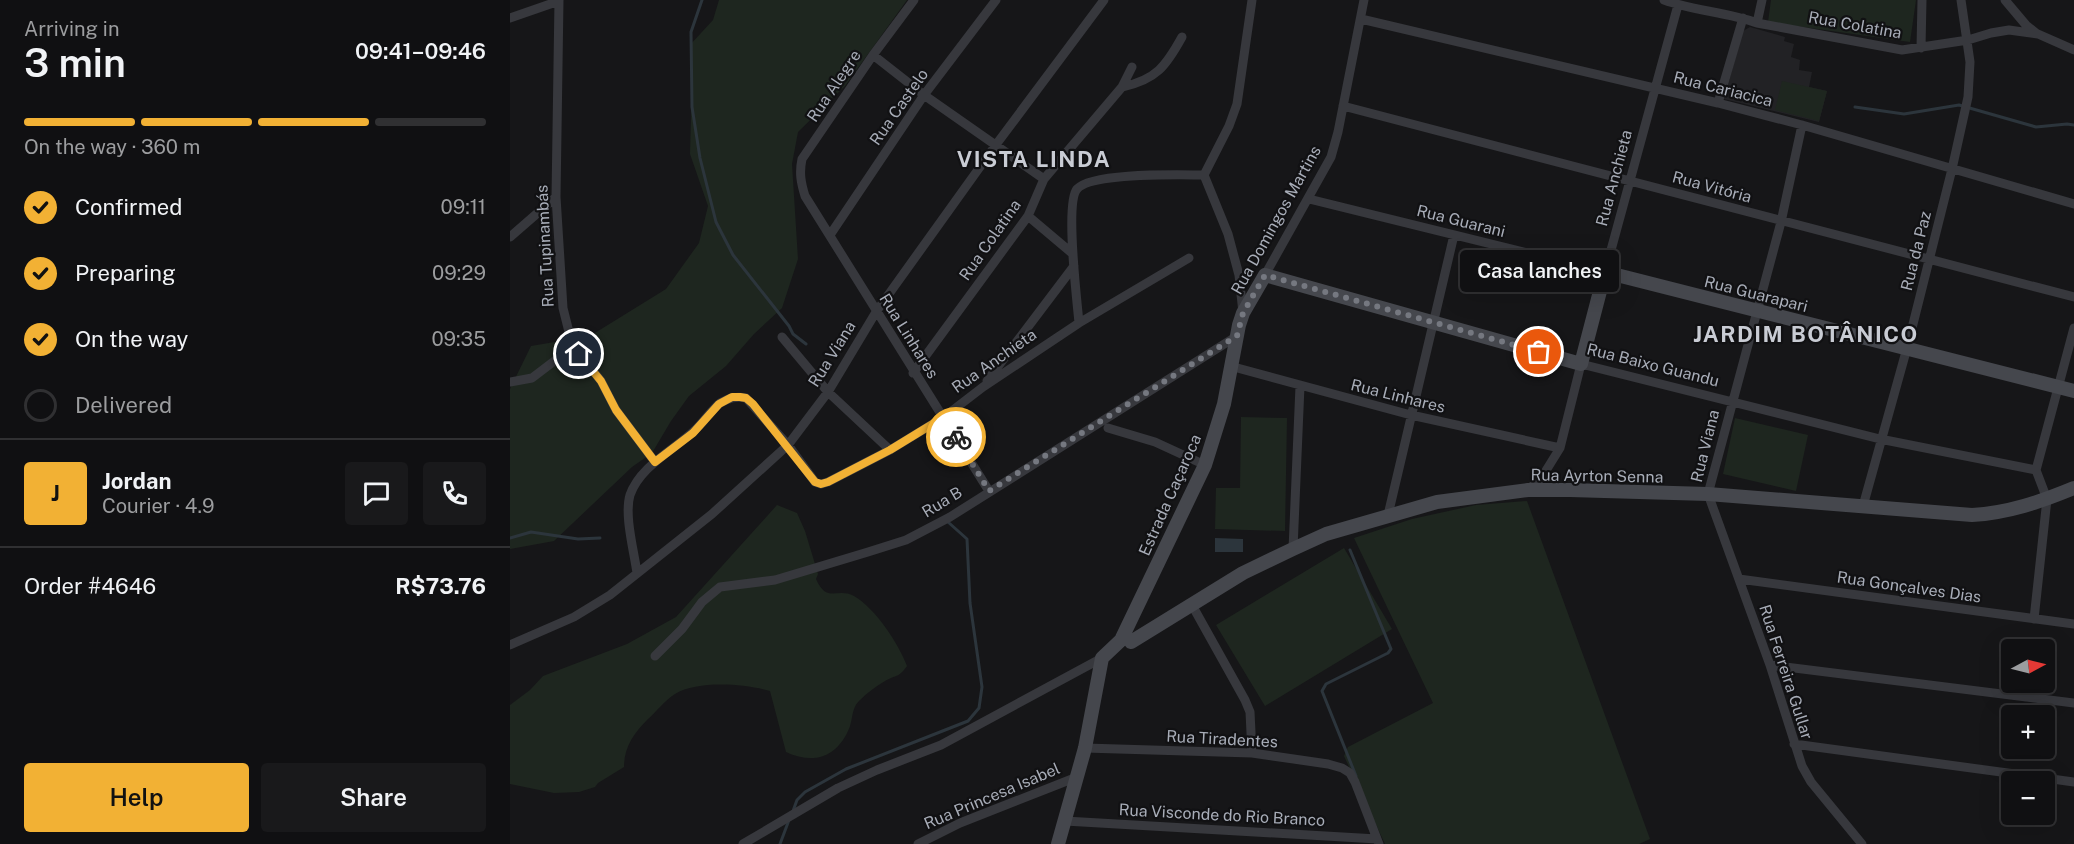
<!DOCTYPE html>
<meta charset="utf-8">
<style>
:root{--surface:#101012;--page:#19191b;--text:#f1f3f6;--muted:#9c9d9f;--line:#303032;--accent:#f2b134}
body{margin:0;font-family:"Public Sans",sans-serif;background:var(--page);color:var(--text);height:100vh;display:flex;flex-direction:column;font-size:22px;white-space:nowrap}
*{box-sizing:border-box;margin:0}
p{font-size:20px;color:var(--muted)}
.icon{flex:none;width:33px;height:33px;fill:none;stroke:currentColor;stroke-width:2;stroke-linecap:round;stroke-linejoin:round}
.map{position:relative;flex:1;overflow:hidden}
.sheet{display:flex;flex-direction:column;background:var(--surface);width:510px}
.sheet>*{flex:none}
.needle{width:39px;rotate:83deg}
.tools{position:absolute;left:1491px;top:639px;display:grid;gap:12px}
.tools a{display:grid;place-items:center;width:54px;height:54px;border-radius:6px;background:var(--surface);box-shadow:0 6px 24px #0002,0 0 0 2px var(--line);font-size:30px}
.pin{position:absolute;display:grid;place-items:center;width:51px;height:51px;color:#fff;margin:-26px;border:3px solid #fff;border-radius:50%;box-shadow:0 2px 6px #0007}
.courier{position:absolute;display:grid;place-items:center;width:60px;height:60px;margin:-30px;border:4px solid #f2b134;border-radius:50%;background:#fff;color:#222;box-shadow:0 2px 8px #0007}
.bubble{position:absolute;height:42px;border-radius:6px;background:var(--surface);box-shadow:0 6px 24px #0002,0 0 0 2px var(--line);font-size:20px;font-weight:600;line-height:42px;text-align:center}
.headline em{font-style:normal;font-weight:600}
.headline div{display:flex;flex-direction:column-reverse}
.headline{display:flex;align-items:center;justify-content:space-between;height:102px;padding:0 24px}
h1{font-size:39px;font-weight:600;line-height:45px}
.bar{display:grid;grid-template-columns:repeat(4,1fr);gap:9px 6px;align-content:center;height:72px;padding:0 24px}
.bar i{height:8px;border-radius:4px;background:var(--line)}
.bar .active{background:var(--accent)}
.bar p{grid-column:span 4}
.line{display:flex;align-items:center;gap:15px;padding:0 24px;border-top:2px solid var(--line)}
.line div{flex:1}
.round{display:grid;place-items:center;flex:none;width:63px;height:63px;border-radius:6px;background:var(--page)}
ol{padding:0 24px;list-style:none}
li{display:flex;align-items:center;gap:18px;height:66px}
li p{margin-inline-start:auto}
li .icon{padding:6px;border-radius:50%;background:var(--accent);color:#111;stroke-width:4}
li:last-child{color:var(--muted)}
li i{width:33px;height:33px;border:3px solid var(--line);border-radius:50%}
.cta{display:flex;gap:12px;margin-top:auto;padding:12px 24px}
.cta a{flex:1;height:69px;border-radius:6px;background:var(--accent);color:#111;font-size:24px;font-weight:600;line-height:69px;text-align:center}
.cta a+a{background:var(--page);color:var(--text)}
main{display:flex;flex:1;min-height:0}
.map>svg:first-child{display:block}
.built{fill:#222225}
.green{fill:#1e261f}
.water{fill:#2c353c}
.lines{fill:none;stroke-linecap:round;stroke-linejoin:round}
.stream{stroke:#2c353c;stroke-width:3}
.minor{stroke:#37383d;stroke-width:9}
.secondary{stroke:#45474d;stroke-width:14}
.done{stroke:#757880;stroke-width:6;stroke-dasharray:0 10.8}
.route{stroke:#f2b134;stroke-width:8}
.labels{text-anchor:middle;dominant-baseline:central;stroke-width:4.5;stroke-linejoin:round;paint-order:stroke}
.street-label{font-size:16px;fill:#a8adb8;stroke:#111113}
.district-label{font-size:22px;font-weight:bold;letter-spacing:1.5px;fill:#c9ccd4;stroke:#111113}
</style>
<main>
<section class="sheet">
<div class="headline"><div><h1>3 min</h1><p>Arriving in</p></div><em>09:41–09:46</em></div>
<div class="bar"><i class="active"></i><i class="active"></i><i class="active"></i><i></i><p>On the way · 360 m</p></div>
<ol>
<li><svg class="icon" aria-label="check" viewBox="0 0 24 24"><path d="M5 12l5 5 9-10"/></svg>Confirmed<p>09:11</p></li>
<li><svg class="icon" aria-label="check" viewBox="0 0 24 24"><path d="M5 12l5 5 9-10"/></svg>Preparing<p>09:29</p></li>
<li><svg class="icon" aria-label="check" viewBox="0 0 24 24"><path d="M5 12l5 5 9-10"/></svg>On the way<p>09:35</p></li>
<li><i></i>Delivered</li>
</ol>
<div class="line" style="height:108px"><b class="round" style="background:var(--accent);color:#111">J</b><div><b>Jordan</b><p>Courier · 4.9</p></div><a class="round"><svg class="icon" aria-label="chat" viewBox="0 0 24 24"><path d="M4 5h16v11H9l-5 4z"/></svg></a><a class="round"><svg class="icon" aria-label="phone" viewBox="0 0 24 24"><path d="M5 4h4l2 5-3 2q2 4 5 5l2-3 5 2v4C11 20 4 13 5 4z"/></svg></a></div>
<div class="line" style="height:78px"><div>Order #4646</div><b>R$73.76</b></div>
<div class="cta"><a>Help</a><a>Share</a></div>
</section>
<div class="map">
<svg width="1564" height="844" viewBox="0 0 1564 844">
<rect width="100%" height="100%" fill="#161618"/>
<path class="built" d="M 1240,27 L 1275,37 L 1274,41 L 1284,44 L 1281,57 L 1290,60 L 1289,70 L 1302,72 L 1299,87 L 1317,91 L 1309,122 L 1214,99 L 1233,31 Z"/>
<path class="green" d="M 209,0 L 397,0 L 335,86 L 288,132 L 282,164 L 288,259 L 272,308 L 244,334 L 216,366 L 179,396 L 161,421 L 142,453 L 122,467 L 44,541 L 0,549 L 0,389 L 21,346 L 80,336 L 156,289 L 189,243 L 198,206 L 180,154 L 182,84 L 180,45 L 203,20 Z
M 1261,0 L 1406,0 L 1400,42 L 1258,22 Z
M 1272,81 L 1317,91 L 1309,121 L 1265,110 Z
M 731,417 L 777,418 L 775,531 L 705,529 L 706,488 L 730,488 Z
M 1225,418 L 1298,435 L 1286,491 L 1213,474 Z
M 1017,501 L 1140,839 L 1129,844 L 875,844 L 834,756 L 838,747 L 923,703 L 844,538 L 902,519 L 966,505 Z
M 267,505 L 287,513 L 295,531 L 308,574 L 306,579 C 317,604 327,587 344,596 C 365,608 389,644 397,666 C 389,678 385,675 375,681 C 365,687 357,693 349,701 C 341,708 343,722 338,731 C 325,759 302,764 276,752 L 260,691 C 235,684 188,680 165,694 C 155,700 146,712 138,719 C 124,733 114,747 114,767 L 88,783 L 85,787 L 69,792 L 44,793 L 0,784 L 0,705 L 20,690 L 33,676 L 117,644 L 166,617 Z
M 834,548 L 882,629 L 755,706 L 706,625 Z"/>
<path class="water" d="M 705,538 L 733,539 L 733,552 L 705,552 Z"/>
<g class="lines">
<path class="stream" d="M 192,0 L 181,32 L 182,107 L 190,158 L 206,222 L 223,255 L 279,326 L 283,334 L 296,344
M 1345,107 L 1394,114 L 1449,105 L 1526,127 L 1557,124 L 1564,125
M 0,538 L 21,532 L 68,539 L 90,538
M 840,550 L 881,649 L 878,653 L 816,684 L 812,691 L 846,776
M 283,811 L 287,800 L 295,792 L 336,769 L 458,721 L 469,708 L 472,687 L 460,603 L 457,539 L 438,522
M 270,844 L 279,820"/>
<path class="minor" d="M 49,0 L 46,197 L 53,308 L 59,332 L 64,346 L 91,381 L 106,410 L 145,462
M 404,0 L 363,55 L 292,159 C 289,173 291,183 295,196 L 479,491
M 1154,0 C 1184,11 1217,12 1247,23 L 1392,50 L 1458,40 L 1481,33 L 1499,30 L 1528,34 L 1564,50
M 1495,0 L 1516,25 L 1526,33
M 0,18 L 49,1
M 851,19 L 1208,103 L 1292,125 L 1564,204
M 1247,23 L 1252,0
M 1411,48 L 1412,0
M 363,55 L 414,95 L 534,179
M 612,87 C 646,80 656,66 672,37
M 1208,103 L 1233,18
M 833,106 L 1564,297
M 1292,125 L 1271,222 L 1198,494 L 1260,665 L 1292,766 L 1301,782 L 1352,844
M 799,199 L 1095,272 L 1168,5
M 518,216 L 563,254
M 320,235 L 414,95 L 486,0
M 0,237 L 46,197
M 755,275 L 821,157 L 828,132 L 854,0
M 733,313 L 729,275 L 718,234 L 694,175 L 719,126 L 727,104 L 742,0
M 569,323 C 567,300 555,203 567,189 C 582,172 669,175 694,175
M 272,337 L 318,392 L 380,450
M 720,366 L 901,415 L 1050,448
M 403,373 L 518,216 L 534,179 L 612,87 L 622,67
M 477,381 L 564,266
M 0,382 L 22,378 L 64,346
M 598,428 L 645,442 L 695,465
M 1018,490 L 1032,477 L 1050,448 L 1071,364 L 1370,439 L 1526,470
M 1353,506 L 1397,348 L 1442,169 L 1458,97 L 1460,62 L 1451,0
M 878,515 L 944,235
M 783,549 L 790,386
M 127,573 C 124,551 114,515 120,495 C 130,466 164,450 185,430 C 194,422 201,410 210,403 C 219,398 226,396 236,398 L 278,445 L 305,482 L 311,484 L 318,482 L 380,450 L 434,417 L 473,387 L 569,323 L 679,258
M 1229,579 L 1564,624
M 682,605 L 735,700 L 740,712 L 742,753
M 1524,619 L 1537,499 L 1526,470 L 1564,328
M 0,645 L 64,617 L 100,595 L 202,514 L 278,445 L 318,392 L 366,312 L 485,146 L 594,0
M 145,656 L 172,629 L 192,602 L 210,587 L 265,580 L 358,552 L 396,540 L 440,517 L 727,336
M 1260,665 L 1564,703
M 1284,744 L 1564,782
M 575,748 L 742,753 L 818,764 L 832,768 L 840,773 L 845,782 L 869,844
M 555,821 L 867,839
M 233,844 L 328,788 L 367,770 L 431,745 L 592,658
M 408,844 L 450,823 L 567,777"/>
<path class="secondary" d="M 612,638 L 695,465 L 714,404 L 729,325 L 733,313 L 755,275 L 1071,364 L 1095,272 L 1564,391
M 621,642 L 733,573 L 783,549 L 816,534 L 927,502 L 1018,490 L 1060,490 L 1198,494 L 1462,515 C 1498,513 1530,502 1564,488
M 548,844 L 575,748 L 592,658 L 610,641"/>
</g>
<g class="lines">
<path class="done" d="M 446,437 L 479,491 L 727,336 L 733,313 L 755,275 L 1029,352"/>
<path class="route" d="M 69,354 L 91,381 L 106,410 L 145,462 L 183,433 L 209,404 L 222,397 L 230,397 L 236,398 L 243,404 L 305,482 L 311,484 L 318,482 L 380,450 L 434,417 L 446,437"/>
</g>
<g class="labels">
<g class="street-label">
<text transform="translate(1345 25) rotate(10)">Rua Colatina</text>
<text transform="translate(324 86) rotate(-56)">Rua Alegre</text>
<text transform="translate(1213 89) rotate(14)">Rua Cariacica</text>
<text transform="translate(389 107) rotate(-55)">Rua Castelo</text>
<text transform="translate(1104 178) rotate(-75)">Rua Anchieta</text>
<text transform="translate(1202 187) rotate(15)">Rua Vitória</text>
<text transform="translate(766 220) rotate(-61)">Rua Domingos Martins</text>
<text transform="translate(951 221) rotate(14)">Rua Guarani</text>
<text transform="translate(480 240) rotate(-55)">Rua Colatina</text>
<text transform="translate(35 246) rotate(-93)">Rua Tupinambás</text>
<text transform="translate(1406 251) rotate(-76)">Rua da Paz</text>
<text transform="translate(1246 294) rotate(14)">Rua Guarapari</text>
<text transform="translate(399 336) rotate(58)">Rua Linhares</text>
<text transform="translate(322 354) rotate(-58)">Rua Viana</text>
<text transform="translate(484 361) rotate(-35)">Rua Anchieta</text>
<text transform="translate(1143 365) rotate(14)">Rua Baixo Guandu</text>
<text transform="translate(888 396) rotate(14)">Rua Linhares</text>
<text transform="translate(1195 446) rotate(-76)">Rua Viana</text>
<text transform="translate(1087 476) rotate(1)">Rua Ayrton Senna</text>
<text transform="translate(660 495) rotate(-66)">Estrada Caçaroca</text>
<text transform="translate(432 502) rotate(-31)">Rua B</text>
<text transform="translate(1399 587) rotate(8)">Rua Gonçalves Dias</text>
<text transform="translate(1276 672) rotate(72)">Rua Ferreira Gullar</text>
<text transform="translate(712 739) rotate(3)">Rua Tiradentes</text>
<text transform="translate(482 796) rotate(-23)">Rua Princesa Isabel</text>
<text transform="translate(712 815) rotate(3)">Rua Visconde do Rio Branco</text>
</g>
<g class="district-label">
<text x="524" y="159">VISTA LINDA</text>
<text x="1296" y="334">JARDIM BOTÂNICO</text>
</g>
</g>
</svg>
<div class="tools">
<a><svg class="needle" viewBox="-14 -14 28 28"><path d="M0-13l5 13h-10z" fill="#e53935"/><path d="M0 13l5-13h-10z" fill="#9c9d9f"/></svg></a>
<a>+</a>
<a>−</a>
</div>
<div class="pin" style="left:1029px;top:352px;background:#ea580c"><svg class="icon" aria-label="bag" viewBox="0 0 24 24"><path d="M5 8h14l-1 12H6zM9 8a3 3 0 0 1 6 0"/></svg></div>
<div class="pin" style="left:69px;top:354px;background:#1f2937"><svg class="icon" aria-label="home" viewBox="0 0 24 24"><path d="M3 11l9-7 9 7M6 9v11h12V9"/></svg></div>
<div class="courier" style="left:446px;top:437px"><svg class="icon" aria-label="bike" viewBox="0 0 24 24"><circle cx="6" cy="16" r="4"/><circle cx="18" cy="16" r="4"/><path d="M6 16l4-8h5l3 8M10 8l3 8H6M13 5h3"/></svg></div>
<div class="bubble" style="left:950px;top:250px;width:159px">Casa lanches</div>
</div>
</main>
